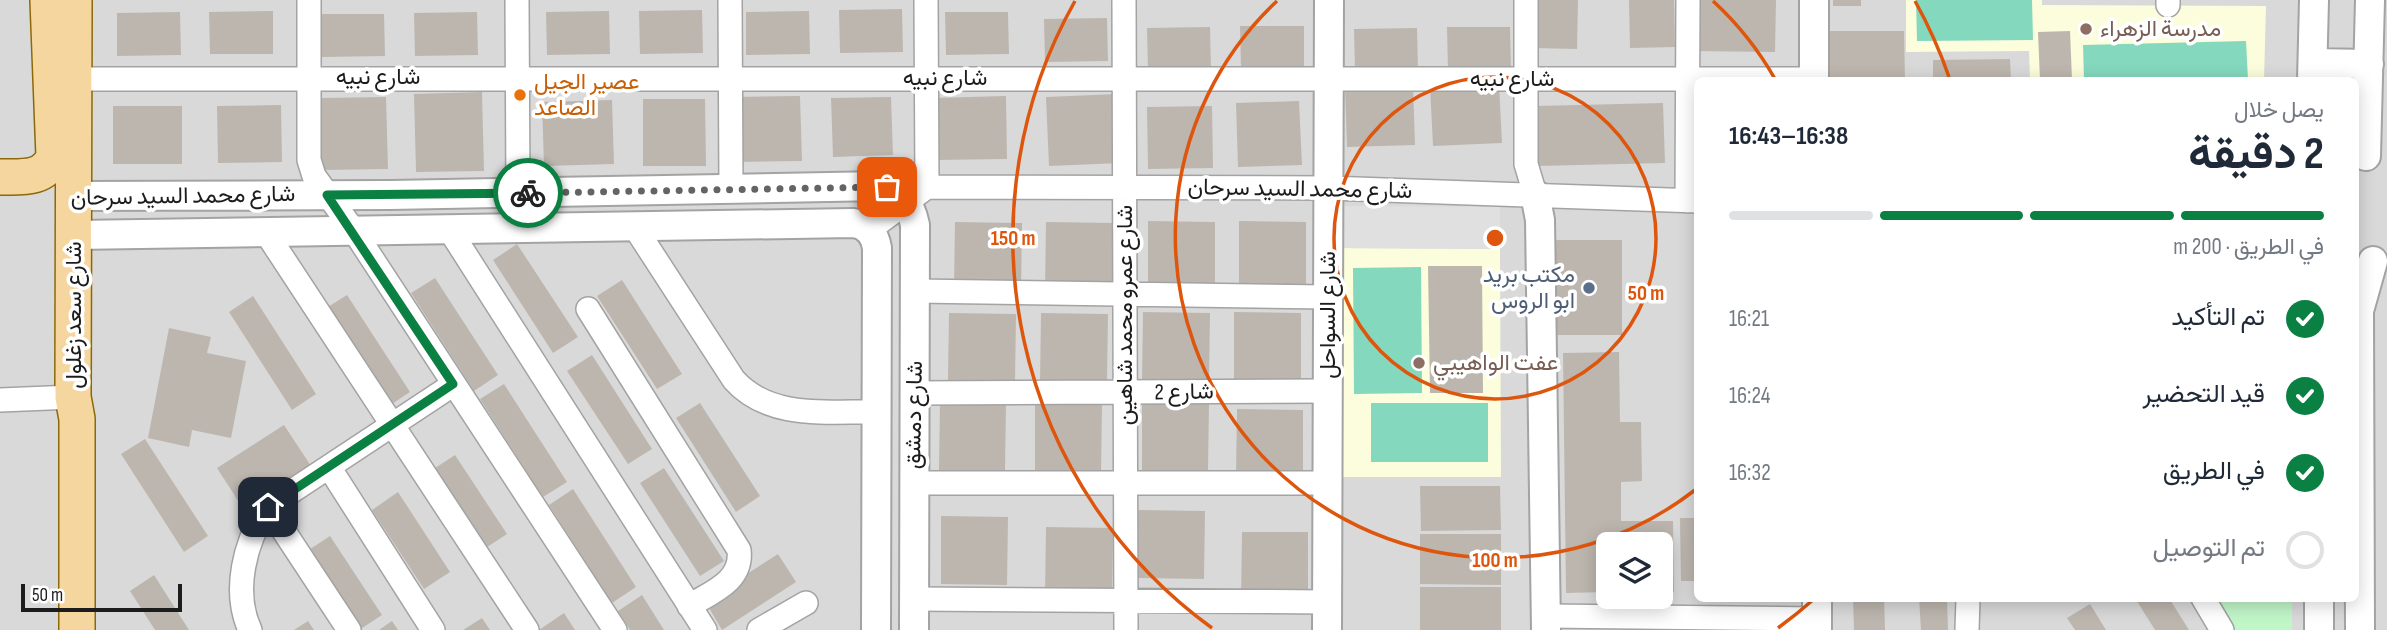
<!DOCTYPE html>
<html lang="ar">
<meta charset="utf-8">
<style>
:root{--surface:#fff;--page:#f6f6f7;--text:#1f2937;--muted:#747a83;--line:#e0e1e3;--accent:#0b8043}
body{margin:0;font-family:"Sofia Sans Condensed",Vazirmatn,sans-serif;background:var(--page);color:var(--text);direction:rtl;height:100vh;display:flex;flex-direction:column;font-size:26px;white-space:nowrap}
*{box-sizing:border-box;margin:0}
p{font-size:23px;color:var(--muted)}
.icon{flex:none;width:38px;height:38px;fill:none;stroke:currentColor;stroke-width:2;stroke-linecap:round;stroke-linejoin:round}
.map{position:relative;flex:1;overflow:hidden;direction:ltr}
.drawer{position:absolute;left:1694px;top:77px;width:665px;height:525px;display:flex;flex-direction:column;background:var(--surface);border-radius:10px;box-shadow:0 4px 18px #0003;direction:rtl}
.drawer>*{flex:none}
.buttons{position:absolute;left:1596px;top:532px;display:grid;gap:14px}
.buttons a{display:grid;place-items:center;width:77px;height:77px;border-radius:10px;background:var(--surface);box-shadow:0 4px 18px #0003;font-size:35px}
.scale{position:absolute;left:21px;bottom:18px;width:161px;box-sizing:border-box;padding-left:7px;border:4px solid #1c1c1c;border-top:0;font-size:19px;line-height:24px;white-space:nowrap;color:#1c1c1c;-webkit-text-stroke:5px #fff;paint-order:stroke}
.pin{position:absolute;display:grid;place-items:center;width:60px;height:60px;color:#fff;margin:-30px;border-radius:14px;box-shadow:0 4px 10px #0006}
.courier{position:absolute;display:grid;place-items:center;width:70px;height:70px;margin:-35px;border:5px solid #0b8043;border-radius:50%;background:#fff;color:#222;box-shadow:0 2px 9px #0007}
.summary em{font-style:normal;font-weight:700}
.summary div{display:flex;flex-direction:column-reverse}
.summary{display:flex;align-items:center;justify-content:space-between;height:119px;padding:0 35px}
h1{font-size:46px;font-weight:700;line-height:52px}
.bar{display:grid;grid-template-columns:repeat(4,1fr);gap:10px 7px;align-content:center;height:84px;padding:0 35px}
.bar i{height:9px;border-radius:5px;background:var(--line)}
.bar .current{background:var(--accent)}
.bar p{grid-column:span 4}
ol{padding:0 35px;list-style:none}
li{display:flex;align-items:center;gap:21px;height:77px}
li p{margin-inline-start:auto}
li .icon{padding:7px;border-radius:50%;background:var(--accent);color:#fff;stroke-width:4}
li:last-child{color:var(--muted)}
li i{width:38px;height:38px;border:4px solid var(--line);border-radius:50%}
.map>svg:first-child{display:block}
.residential{fill:#dad9d9;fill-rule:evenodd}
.education{fill:#fbfddc}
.park{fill:#c1f6c9}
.pitch{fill:#84d8bd}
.parking{fill:#e0e0e0}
.building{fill:#bdb6af}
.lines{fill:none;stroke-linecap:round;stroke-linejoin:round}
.minor-casing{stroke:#a3a3a3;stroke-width:26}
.tertiary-casing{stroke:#a3a3a3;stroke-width:32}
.primary-casing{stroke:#8c6908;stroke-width:38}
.minor{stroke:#fff;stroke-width:23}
.tertiary{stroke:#fff;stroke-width:28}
.primary{stroke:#f6d69f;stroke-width:35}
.done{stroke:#656462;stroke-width:7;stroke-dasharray:0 12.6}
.route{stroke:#0b8043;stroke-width:9}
.ring{fill:none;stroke:#de560d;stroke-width:3.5}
.education-dot{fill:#8d6e63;stroke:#fff;stroke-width:2.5}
.food-dot{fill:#e8710a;stroke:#fff;stroke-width:2.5}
.service-dot{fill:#5c6f8a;stroke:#fff;stroke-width:2.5}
.labels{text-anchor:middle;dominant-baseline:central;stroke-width:7;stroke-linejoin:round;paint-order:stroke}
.education-label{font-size:23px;fill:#785e54;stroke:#fff;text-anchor:start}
.street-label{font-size:23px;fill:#1c1c1c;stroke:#fff}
.food-label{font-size:23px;fill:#c56008;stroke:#fff;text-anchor:start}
.service-label{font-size:23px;fill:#4e5e75;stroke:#fff;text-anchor:end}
.centre{fill:#de560d;stroke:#fff;stroke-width:3.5}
.ring-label{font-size:21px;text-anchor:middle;font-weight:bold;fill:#de560d;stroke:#fff;stroke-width:7;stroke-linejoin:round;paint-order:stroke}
</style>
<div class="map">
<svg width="2387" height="630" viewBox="0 0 2387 630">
<rect width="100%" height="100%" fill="#edeae3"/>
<path class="residential" d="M 0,0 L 2387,0 L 2387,630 L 0,630 ZM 1698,80 L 2356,80 L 2356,598 L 1698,598 ZM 1608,544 L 1661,544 L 1661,597 L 1608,597 Z"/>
<path class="education" d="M 1906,0 L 2042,0 L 2042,5 L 2266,6 L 2264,80 L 2030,80 L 2029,51 L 1906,52 Z
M 1338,248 L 1500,249 L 1501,477 L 1338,477 Z"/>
<path class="park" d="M 2211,599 L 2292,599 L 2292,630 L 2231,630 Z"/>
<path class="pitch" d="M 1916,0 L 2032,0 L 2033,40 L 1917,41 Z
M 2246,41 L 2248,80 L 2084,80 L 2083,45 Z
M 1421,267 L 1422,393 L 1354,394 L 1353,268 Z
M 1371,403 L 1488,403 L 1488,462 L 1371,462 Z"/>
<path class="parking" d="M 1338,206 L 1500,207 L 1500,249 L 1338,248 Z"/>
<path class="building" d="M 1532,0 L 1578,0 L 1577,49 L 1532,48 Z
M 1629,0 L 1674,0 L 1675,47 L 1630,48 Z
M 1691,0 L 1776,0 L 1775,52 L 1690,51 Z
M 1833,0 L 1861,0 L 1861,6 L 1833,6 Z
M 902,9 L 903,52 L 840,53 L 839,10 Z
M 702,10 L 703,53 L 640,54 L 639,11 Z
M 273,11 L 273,54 L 210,54 L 209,12 Z
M 609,11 L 610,54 L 547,55 L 546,12 Z
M 809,11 L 810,54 L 746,55 L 746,12 Z
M 180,12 L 181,55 L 117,56 L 117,13 Z
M 477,12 L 478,55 L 415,56 L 414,13 Z
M 945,12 L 1008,12 L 1009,54 L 946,55 Z
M 321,14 L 384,14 L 385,56 L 322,57 Z
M 1107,18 L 1108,61 L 1045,62 L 1044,19 Z
M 1240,26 L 1304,26 L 1304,68 L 1241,69 Z
M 1210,27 L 1211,70 L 1148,71 L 1147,28 Z
M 1447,27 L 1510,27 L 1511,70 L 1448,70 Z
M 1417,28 L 1418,71 L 1355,72 L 1354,29 Z
M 1828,31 L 1904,31 L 1905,80 L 1829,80 Z
M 2070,31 L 2072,80 L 2040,80 L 2038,32 Z
M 2010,59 L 2011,80 L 1933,80 L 1933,60 Z
M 1499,84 L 1502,143 L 1433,146 L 1430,86 Z
M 1413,85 L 1415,145 L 1347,147 L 1345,87 Z
M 482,92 L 484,171 L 416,172 L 414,94 Z
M 1117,94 L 1120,163 L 1049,166 L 1046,97 Z
M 800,96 L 802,161 L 736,162 L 734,97 Z
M 1006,96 L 1007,159 L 935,160 L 933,98 Z
M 386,97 L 388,169 L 322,170 L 320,98 Z
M 891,97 L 893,155 L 833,157 L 831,98 Z
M 643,99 L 705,99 L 706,166 L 643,166 Z
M 612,100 L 614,164 L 544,166 L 542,102 Z
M 1299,101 L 1302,165 L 1238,167 L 1236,103 Z
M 1663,103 L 1665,163 L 1536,166 L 1534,106 Z
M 281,105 L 282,162 L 218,163 L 217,106 Z
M 113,106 L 182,106 L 182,164 L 113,164 Z
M 1212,106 L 1213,168 L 1148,169 L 1147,107 Z
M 1148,221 L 1215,222 L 1215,290 L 1148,289 Z
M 1239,221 L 1306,222 L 1306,291 L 1239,290 Z
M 955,222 L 1022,223 L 1021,291 L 954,290 Z
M 1046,222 L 1113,223 L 1112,292 L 1045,290 Z
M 1556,240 L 1622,240 L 1622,335 L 1556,335 Z
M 517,244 L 578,337 L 553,353 L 493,260 Z
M 1428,266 L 1482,266 L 1483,393 L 1430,393 Z
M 435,278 L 498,375 L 474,391 L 411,293 Z
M 622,280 L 682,374 L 657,389 L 597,296 Z
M 347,295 L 410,392 L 386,408 L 323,310 Z
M 253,296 L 316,394 L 292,410 L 229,312 Z
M 1143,312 L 1210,313 L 1209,381 L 1142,380 Z
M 1234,312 L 1301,313 L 1301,382 L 1234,381 Z
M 949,313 L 1016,314 L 1015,382 L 948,381 Z
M 1041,313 L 1108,314 L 1107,382 L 1040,382 Z
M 169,328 L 211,337 L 207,353 L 246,361 L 231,438 L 192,430 L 189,447 L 148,438 Z
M 1619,352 L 1620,422 L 1641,422 L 1642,481 L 1621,482 L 1621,521 L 1673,521 L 1674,592 L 1661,592 L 1661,544 L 1608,544 L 1608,592 L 1566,593 L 1563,353 Z
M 592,355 L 652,449 L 628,464 L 567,371 Z
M 504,384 L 567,482 L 543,497 L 480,399 Z
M 940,402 L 1006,403 L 1005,471 L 939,470 Z
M 1142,402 L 1209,403 L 1208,471 L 1142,471 Z
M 700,403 L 760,496 L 736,512 L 676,418 Z
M 1035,404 L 1102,405 L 1101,474 L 1035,473 Z
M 1237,409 L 1303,410 L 1303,478 L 1236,477 Z
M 284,425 L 313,469 L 246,513 L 217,468 Z
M 145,439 L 208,536 L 184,552 L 121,454 Z
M 455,455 L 507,534 L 481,551 L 429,472 Z
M 664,468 L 724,561 L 700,576 L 640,483 Z
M 1420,486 L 1500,486 L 1501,530 L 1421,531 Z
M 573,489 L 636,587 L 612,603 L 549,505 Z
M 398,492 L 450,572 L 424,589 L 372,510 Z
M 1138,510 L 1205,511 L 1204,579 L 1137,578 Z
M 941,516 L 1008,517 L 1007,585 L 941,584 Z
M 1680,518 L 1698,518 L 1698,581 L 1681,581 Z
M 1046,527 L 1113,528 L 1112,596 L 1045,595 Z
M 1242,532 L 1308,532 L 1308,601 L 1241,600 Z
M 1420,534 L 1501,534 L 1501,585 L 1420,584 Z
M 330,536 L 382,615 L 359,630 L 304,553 Z
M 778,554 L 796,582 L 722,630 L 705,601 Z
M 154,575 L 189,630 L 155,630 L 130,591 Z
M 1420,587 L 1501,587 L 1501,630 L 1420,630 Z
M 642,595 L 664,630 L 630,630 L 618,611 Z
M 1884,598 L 1885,630 L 1854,630 L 1853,599 Z
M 1919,598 L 1947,598 L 1948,630 L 1921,630 Z
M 2135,598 L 2169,598 L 2189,630 L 2155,630 Z
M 2090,604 L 2106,630 L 2075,630 L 2067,618 Z
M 564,613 L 575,630 L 539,630 Z
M 482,618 L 490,630 L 463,630 Z
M 308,621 L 314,630 L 294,630 Z
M 392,621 L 398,630 L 379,630 Z"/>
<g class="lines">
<defs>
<path id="minor" d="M 309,0 L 309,160 L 314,176 L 354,231 L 615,630
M 517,0 L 518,193
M 730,0 L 731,189
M 926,0 L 927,187
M 1124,0 L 1126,630
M 1526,0 L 1526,164 L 1535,194
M 2168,0 L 2168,5
M 75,79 L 1814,79
M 1687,201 L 1688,0
M 634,226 L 734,380 C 770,420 828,411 877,412
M 449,229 L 705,630
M 869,230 L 927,187 L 1328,188 L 1698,201
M 265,231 L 527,630
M 916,291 L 1328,297
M 588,309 L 739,550 C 743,581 712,592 689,606
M 914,393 L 1328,391
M 0,400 L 73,397
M 329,467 L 433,630
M 913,483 L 1327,483
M 268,507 L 349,630
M 2203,598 L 2222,630
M 914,599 L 1327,602
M 1546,616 L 1817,619
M 250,630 C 232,591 245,541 268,507 L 454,384
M 759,630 L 806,603
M 1967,630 L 1968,598"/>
<path id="tertiary" d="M 1814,0 L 1814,80
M 2313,63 L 2369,64
M 2312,80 L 2314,0
M 2366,156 L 2370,0
M 1535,194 L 1540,220 L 1546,630
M 75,196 L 390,195 L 882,186 C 903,189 911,206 915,225 L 914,630
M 75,235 L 853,223 C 867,224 875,235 877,248 L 876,630
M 1817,598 L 1817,630
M 1327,630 L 1329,0
M 2319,630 L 2319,598
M 2360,630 L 2359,311 L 2373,261"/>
<path id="primary" d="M 74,0 L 73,397 L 77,419 L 77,630
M 0,177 C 22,177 44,180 54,157 L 48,0"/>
</defs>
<use href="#minor" class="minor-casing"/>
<use href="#tertiary" class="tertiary-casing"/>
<use href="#primary" class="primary-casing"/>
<use href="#minor" class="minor"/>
<use href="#tertiary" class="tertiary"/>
<use href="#primary" class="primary"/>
</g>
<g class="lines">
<path class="done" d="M 528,193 L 887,187"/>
<path class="route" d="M 268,507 L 453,384 L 327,195 L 528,193"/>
</g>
<g class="ring">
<circle cx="1495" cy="238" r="161"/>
<path d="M1695 490A322 322 0 0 1 1277 1M1713 1A322 322 0 0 1 1775 79"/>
<path d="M1814 599A482 482 0 0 1 1778 628M1212 628A482 482 0 0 1 1075 1M1915 1A482 482 0 0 1 1949 77"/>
</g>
<g class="education-dot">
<circle cx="2086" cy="29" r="7"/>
<circle cx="1419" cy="363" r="7"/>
</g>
<circle class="food-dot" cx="520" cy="95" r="7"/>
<circle class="service-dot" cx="1589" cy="288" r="7"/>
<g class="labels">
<g class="education-label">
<text x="2100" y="29">مدرسة الزهراء</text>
<text x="1433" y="363">عفت الواهيبي</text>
</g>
<g class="street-label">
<text x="378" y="77">شارع نبيه</text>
<text x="945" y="78">شارع نبيه</text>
<text x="1512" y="79">شارع نبيه</text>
<text transform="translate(1300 189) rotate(1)">شارع محمد السيد سرحان</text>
<text transform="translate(183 196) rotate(-1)">شارع محمد السيد سرحان</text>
<text transform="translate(74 315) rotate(-90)">شارع سعد زغلول</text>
<text transform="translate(1125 315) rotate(-90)">شارع عمرو محمد شاهين</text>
<text transform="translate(1328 315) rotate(-90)">شارع السواحل</text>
<text transform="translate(1184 392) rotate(-1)">شارع 2</text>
<text transform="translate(914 415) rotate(-89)">شارع دمشق</text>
</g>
<g class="food-label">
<text x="534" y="82">عصير الجيل<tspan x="534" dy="26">الصاعد</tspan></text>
</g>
<g class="service-label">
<text x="1575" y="275">مكتب بريد<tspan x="1575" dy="26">ابو الروس</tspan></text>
</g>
</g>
<circle cx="1495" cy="238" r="10" class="centre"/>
<g class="ring-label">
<text x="1013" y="245">150 m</text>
<text x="1646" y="300">50 m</text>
<text x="1495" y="567">100 m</text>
</g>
</svg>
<div class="buttons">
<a><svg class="icon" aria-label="layers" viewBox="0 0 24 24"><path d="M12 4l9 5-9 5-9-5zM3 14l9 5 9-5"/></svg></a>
</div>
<div class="scale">50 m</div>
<div class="pin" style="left:887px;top:187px;background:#ea580c"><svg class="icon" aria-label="bag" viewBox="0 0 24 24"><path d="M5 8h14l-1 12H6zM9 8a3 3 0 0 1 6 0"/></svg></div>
<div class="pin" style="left:268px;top:507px;background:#1f2937"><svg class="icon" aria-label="home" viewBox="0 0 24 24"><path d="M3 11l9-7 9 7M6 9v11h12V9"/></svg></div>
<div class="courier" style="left:528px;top:193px"><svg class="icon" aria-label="bike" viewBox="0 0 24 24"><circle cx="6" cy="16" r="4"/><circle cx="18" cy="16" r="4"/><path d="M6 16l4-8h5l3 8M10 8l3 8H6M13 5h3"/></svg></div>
<section class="drawer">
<div class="summary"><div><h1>2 دقيقة</h1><p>يصل خلال</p></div><em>16:38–16:43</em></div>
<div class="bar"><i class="current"></i><i class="current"></i><i class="current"></i><i></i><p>في الطريق · 200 m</p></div>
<ol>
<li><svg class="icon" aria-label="check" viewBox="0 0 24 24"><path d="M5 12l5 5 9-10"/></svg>تم التأكيد<p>16:21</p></li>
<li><svg class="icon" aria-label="check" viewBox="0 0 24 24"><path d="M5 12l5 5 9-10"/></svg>قيد التحضير<p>16:24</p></li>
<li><svg class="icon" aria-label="check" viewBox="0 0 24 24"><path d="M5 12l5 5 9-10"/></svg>في الطريق<p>16:32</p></li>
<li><i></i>تم التوصيل</li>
</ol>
</section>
</div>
